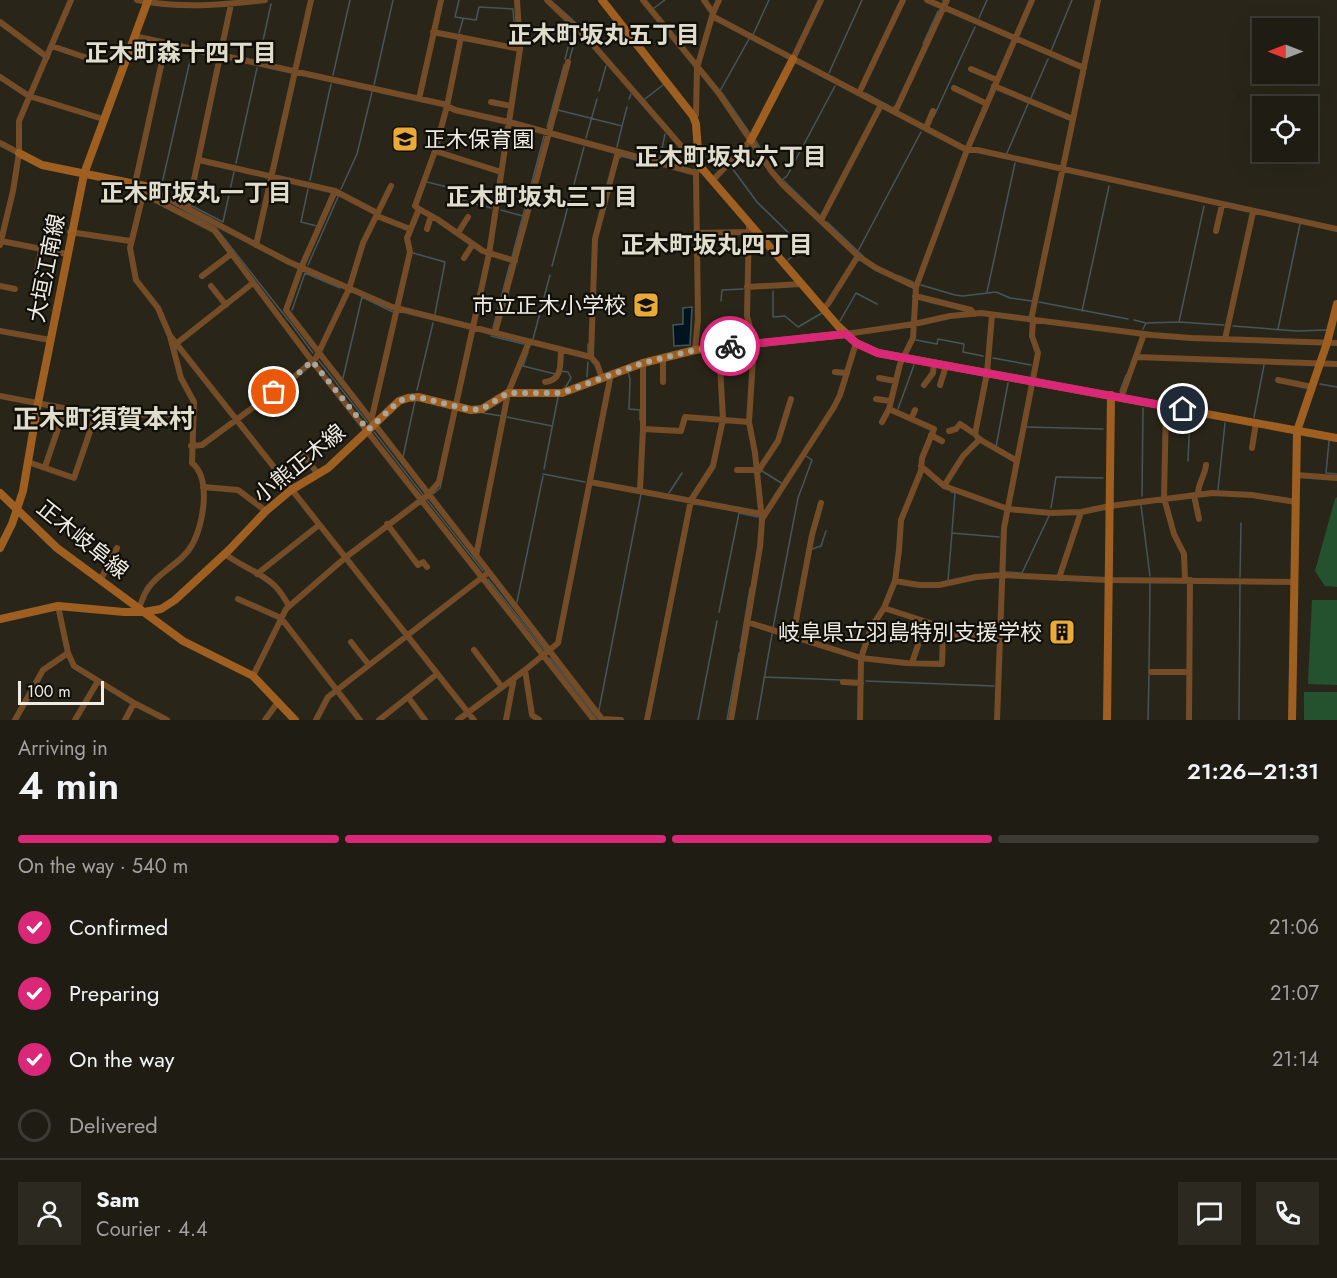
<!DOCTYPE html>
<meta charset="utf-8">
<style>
:root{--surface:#1f1c13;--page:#2c2921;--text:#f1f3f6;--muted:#a1a1a0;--line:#3c3a33;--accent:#db2777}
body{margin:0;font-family:Jost,"Noto Sans JP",sans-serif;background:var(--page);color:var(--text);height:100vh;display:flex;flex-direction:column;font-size:22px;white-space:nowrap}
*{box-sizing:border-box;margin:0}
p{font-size:20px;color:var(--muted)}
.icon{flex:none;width:33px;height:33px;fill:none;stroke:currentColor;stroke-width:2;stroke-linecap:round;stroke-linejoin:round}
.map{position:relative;height:720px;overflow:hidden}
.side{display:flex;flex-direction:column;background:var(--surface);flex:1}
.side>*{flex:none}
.needle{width:39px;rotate:270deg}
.buttons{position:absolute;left:1252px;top:18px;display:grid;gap:12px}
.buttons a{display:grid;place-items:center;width:66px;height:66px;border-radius:0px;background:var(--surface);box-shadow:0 6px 24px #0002,0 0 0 2px var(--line);font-size:30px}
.scale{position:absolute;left:18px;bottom:15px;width:86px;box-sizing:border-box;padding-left:6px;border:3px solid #eeece4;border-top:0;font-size:16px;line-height:21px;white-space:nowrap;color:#eeece4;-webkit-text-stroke:4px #100f09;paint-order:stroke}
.pin{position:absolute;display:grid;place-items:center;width:51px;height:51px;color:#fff;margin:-26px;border:3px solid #fff;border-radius:50%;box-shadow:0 2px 6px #0007}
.courier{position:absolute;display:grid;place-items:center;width:60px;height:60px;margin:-30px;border:4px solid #db2777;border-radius:50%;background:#fff;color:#222;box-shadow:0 2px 8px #0007}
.head em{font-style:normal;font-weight:600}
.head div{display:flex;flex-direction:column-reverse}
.head{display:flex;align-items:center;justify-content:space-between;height:102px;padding:0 18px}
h1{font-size:39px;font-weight:600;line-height:45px}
.bar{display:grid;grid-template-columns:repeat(4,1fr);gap:9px 6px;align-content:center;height:72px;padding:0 18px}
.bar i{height:8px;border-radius:4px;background:var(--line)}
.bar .selected{background:var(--accent)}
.bar p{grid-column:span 4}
.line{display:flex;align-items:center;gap:15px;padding:0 18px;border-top:2px solid var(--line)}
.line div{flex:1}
.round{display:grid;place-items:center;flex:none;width:63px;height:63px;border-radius:0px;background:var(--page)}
ol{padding:0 18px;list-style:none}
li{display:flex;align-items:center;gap:18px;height:66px}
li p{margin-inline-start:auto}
li .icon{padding:6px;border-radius:50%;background:var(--accent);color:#fff;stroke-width:4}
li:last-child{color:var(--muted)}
li i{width:33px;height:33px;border:3px solid var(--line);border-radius:50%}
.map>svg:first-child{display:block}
.green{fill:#24522f}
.water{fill:#00141f;stroke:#47555a;stroke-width:1.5}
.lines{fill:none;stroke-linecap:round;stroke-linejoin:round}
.stream{stroke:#47555a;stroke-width:1.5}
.street{stroke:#744c28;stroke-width:6}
.secondary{stroke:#9f5f21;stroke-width:8}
.done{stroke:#a9a79d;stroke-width:6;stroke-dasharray:0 10.8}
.route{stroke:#db2777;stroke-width:8}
.labels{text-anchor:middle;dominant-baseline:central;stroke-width:4.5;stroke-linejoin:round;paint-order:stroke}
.poi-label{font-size:22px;fill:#eeece4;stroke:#100f09;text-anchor:end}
.street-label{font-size:22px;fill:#eeece4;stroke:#100f09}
.neighbourhood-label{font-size:24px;font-weight:bold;fill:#e1ddcc;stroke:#100f09}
.quarter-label{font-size:26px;font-weight:bold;fill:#e1ddcc;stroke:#100f09}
</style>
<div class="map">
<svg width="1337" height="720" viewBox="0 0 1337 720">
<rect width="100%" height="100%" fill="#292619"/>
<path class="green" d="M 1337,497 L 1337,587 L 1325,586 L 1315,571 L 1335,499 Z
M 1312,600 L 1337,600 L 1337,685 L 1308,684 Z
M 1304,692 L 1337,692 L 1337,720 L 1304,720 Z"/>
<path class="water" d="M 692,307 L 690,345 L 674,346 L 673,325 L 683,324 L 683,308 Z"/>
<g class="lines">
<path class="stream" d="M 459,0 L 455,17 L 476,20 L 479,7 L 513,9 L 514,22
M 943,2 L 943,0
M 556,5 L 576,23
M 654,8 L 665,0
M 979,18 L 987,0
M 524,25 L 571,37 L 565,59
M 581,27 L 586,33
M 459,33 L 463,19
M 753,35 L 769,0
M 923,44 L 938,11
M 1051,51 L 1072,0
M 259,59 L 271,4
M 569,61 L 577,33
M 829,73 L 862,0
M 333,75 L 350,0
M 374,85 L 393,0
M 599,91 L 606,66
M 720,91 L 749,39
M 722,93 L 749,132
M 865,93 L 893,108 L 895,106
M 1031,98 L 1048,59
M 629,99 L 631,94
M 645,99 L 663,85
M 558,110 L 622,126 L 617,147
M 934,116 L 975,27
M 622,126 L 627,107
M 547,127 L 564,65
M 586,138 L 597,99
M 756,141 L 765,156
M 1007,153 L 1028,104
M 620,158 L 621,156 L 658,166
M 660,159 L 665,134
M 236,163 L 257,68
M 732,168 L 757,202 L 803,247 L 788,260
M 310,180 L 331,84
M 782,180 L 787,176 L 835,86
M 784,181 L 819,215
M 427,182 L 451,188 L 449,195 L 454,198 L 491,208
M 161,188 L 192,52 L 216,57
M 308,189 L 301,222 L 317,226
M 341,189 L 357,154 L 372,92
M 172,203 L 216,228 L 289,321
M 192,206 L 223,222 L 234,172
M 501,210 L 523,216
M 827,222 L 863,256
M 858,251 L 921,132
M 413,253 L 445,262 L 435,314
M 512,257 L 544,136
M 308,265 L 338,197
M 552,266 L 584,147
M 899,276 L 913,282
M 921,285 L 955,295 L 963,296 L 996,292 L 1010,298 L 1032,301
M 773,291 L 773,317 L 785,316 L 798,327 L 822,313
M 987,292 L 1015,163
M 721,301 L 722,290 L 743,289
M 1039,302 L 1128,319
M 292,310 L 305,273 L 340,288
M 1082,311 L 1109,186
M 1134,320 L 1146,323 L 1143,329
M 840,321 L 856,293 L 877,304
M 290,322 L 313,353
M 1179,322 L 1204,206
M 1146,323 L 1179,322 L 1224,325
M 1233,326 L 1297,331 L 1326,330
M 493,328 L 510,264
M 1278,329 L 1300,224
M 491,336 L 524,344
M 533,339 L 550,275
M 916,340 L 937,344 L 938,339 L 964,344 L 963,352 L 983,356
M 528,352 L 523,366 L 555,374
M 588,353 L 588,344
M 993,358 L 1031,365
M 319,361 L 368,423
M 560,371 L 568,372 L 571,378 L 565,388
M 628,372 L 630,379 L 629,409 L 640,410 L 640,420
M 587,377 L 588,362
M 343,378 L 362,297 L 393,312
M 1320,384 L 1337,387
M 417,390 L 433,323
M 1120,391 L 1126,375
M 898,409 L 914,365
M 483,413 L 502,416
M 507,417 L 552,426
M 1254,417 L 1264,365
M 1027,427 L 1103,429
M 374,432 L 423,495
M 1329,441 L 1326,473 L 1337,474
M 996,447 L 1008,383
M 403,457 L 415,401
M 1188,461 L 1190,416
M 544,469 L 558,397
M 762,471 L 783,484
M 543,474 L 585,482
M 1218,490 L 1225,423
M 951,492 L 955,493 L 952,532
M 669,493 L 682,473
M 433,494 L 440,488 L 441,484
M 1142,496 L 1143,408
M 427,500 L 483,571
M 1141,505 L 1150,576
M 1051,508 L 1056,477 L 1103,478
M 739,513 L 758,517
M 812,549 L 821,546 L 826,531
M 1005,572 L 1022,573 L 1049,516
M 1240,577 L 1241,523
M 488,579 L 545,651
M 948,580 L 952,533 L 999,537
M 517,602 L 543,476
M 719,612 L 739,513
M 773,628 L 798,498 L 812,460 L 806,456
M 740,648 L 750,588
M 550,658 L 599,720
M 1149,670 L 1150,584
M 764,677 L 841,680
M 866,681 L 994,686
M 599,710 L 641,494
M 698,720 L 717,621
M 727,720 L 739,653
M 757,720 L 772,634
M 1148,720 L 1149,675
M 1239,720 L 1240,584"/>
<path class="street" d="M 137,0 C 180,9 222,5 265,0
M 547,0 L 589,40 L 696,163 L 699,165 L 696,173 L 698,319 L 695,350
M 643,0 L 718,92 L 772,172 L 783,185 L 858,256 L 876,268 L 916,287
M 704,0 L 713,13
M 927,0 L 1084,68
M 712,16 L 967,150 L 977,150 L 1337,229
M 0,22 L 47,57
M 433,32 L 520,49
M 134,36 L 443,104 L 455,110 L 513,123 L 696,173
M 52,46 L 90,59
M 793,59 L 821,0
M 971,69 L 997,80
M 0,77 L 29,96 L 103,119
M 994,86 L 1073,119
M 954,88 L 987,104
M 859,93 L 903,0
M 419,99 L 441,0
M 491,102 L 511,106
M 895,112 L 947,0
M 693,116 L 696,115 L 697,68 L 713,13 L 719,0
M 926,128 L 933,111
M 0,143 L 19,153
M 435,151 L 501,172
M 199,160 L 335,191 L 377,213
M 713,180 L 751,140
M 135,184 L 166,43
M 335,191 L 301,268 L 286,310 L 489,572
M 144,194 L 214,230 L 312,361 L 594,720
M 188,208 L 231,4
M 419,209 L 437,219 L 483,251 L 515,261
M 377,216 L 410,229
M 821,220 L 881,105
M 427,229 L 431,216
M 1216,231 L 1222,205
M 70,232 L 130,241
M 458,233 L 468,217
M 697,233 L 748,232
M 1,241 L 67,254
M 0,245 L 13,191 L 19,153 L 19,121 L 71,0
M 256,245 L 311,0
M 464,258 L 473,244
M 202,276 L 231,254
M 0,286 L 15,289
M 211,286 L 226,305
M 747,287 L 802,284
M 34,289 L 41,250
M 915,296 L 971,310 L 975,314
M 823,309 L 828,304 L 858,256
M 992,315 L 987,373 L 975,434 L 979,439 L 1017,461
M 1031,320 L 1098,0
M 0,331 L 50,340
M 495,333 L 568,62
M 846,334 L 914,324 L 950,316 L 981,313 L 1152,335 L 1191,338 L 1337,343
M 171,337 L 474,720
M 1225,339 L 1253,212
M 177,343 L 253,283
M 591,357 L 595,239 L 618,152
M 1136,357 L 1337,364
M 663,358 L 663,382
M 835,372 L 847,373
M 879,378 L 895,381
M 1278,380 L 1312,387
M 545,382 C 563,380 560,364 561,350
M 924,385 L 933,373 L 934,363
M 940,385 L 946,366
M 0,396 L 100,415 L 193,414
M 1121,398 L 1144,334
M 876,399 L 890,401
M 1166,406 L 1164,498 L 1174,534 L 1184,554 L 1185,580
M 911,419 L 915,410
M 882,422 L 889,409
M 374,423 L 372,417 L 410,252 L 407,238 L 419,209 L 415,206 L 435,151 L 447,106 L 461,37
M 643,429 L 643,363
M 949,431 L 956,429 L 960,424 L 975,434
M 931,435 L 942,441
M 191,446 L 202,445 L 293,378 L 316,358 L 349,289 L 363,243 L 391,186
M 1252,448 L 1256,423
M 302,453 L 318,474
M 28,462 L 74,478 L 96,414
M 921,466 L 944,486 L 1008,509 L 1051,513 L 1081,512 L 1110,506 L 1212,493 L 1252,495 L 1296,502
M 45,467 L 65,408
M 737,470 L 756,470
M 757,473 L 778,441 L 791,399
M 1296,475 L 1337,478
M 590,482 L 762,514
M 944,486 L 963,456 L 980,439
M 203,487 L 238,490 L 266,511
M 640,490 L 643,429 L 681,431 L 685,417 L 749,422
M 1198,494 C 1198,483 1205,476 1206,465
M 1194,495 L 1199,519
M 762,519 L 834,407 L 840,395 L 856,343
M 387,524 L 418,565 L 423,562 L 427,567
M 225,554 C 240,566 261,572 275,586 C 280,591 285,599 289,606
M 476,556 L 508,393 L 529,342
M 257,574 L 319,525
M 1059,578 L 1081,512
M 101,579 L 117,548
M 895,581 L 919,585 L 939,585 L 976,577 L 1002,575 L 1108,580 L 1295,582
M 238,599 L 281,618 L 360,720
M 58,606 L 68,653 L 74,666 L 134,703 L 167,720
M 139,608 C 142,601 144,593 149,587 C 160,571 183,562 192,545 C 203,526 212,479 192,463 L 194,402 L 181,378 L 170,336 L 158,308 L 136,280 L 130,248 L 145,186 L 289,262 L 392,307 L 591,357 L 597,364 L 602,378
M 884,608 L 936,625 L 943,634 L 1000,636
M 747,622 L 861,658 L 906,663 L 942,664 L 943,634
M 793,636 L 812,535 L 821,503
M 351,642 L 369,665
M 474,650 L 502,687
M 912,663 L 918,645
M 525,670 L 532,715 L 539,720
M 1151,672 L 1189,672
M 253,676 L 286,609 L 346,557 L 428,495 L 439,482 L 489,254 L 520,49 L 517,0
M 843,682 L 861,683
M 408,697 L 425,720
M 15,720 L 43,670 L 68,653
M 75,720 L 98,681
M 125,720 L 134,703
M 265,720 L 278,702
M 316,720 L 328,697 L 489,572 L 602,719 L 621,720
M 379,720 L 437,674
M 458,720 L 525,670 L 558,643 L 611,374
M 506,720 L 514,678
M 647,720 L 691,500 L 713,466 L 723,419 L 719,348
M 731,720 L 760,547 L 762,520 L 755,453 L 749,422 L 754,343 L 747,316 L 749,223
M 860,720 L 861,658 L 871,628 L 884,608 L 895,581 L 899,550 L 901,520 L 921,471 L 922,458 L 934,429 L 889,409 L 900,364 L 913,338 L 916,287 L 967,150 L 1032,0
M 997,720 L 1004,528 L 1038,353 L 1032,336 L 1033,320
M 1189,720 L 1190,580"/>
<path class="secondary" d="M 602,0 L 693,116 L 696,124 L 699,165 L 838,326 L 856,343 L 878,353 L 1337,438
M 751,140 L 793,59
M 19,153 L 42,165 L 145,186
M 0,493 L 57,548 L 183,641 L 253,676 L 295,720
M 0,548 L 12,524 L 23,491 L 38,403 L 84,174 L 148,0
M 0,619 L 58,606 L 124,612 L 144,612 L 161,609 L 175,600 L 229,550 L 266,511 L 291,490 L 328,468 L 399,401 L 408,398 L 418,397 L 471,410 L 482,409 L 508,393 L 562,393 L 643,363 L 695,350 L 846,334
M 1107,720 L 1111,395
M 1292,720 L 1297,431 L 1327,343 L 1337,304"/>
</g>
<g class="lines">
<path class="done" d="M 274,392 L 293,378 L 312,361 L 368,430 L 399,401 L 408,398 L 418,397 L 471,410 L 482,409 L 508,393 L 562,393 L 643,363 L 695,350 L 730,346"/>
<path class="route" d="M 730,346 L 846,334 L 856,343 L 878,353 L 1183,409"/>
</g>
<defs>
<symbol id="school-square" viewBox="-11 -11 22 22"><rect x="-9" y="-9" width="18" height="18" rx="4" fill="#e9aa38" stroke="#100f09"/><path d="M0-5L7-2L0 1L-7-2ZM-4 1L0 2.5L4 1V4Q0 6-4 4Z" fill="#111"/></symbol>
<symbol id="building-square" viewBox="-11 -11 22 22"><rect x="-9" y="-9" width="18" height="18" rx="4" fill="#e9aa38" stroke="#100f09"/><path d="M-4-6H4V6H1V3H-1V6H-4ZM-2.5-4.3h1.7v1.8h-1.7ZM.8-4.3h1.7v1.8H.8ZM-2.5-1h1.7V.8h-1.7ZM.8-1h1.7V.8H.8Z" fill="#111"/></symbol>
</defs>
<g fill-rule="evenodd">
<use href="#school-square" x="390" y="124" width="30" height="30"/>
<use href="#school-square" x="631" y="290" width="30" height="30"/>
<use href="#building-square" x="1047" y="617" width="30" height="30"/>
</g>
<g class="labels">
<g class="poi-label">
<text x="424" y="139" text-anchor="start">正木保育園</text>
<text x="626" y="305">市立正木小学校</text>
<text x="1042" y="632">岐阜県立羽島特別支援学校</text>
</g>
<g class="street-label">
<text transform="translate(46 268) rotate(-79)">大垣江南線</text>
<text transform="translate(299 463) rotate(-39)">小熊正木線</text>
<text transform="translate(83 539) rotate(39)">正木岐阜線</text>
</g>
<g class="neighbourhood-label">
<text x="604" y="34">正木町坂丸五丁目</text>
<text x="181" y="52">正木町森十四丁目</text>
<text x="731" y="156">正木町坂丸六丁目</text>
<text x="196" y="192">正木町坂丸一丁目</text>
<text x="542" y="196">正木町坂丸三丁目</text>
<text x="717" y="244">正木町坂丸四丁目</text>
</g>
<g class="quarter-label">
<text x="104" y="419">正木町須賀本村</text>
</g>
</g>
</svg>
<div class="buttons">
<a><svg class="needle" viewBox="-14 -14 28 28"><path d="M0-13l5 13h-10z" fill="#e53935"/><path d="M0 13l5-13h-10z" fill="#a1a1a0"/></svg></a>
<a><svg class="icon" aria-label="locate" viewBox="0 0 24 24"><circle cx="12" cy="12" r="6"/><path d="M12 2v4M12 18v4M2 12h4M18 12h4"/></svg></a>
</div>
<div class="scale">100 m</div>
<div class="pin" style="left:274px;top:392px;background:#ea580c"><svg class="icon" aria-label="bag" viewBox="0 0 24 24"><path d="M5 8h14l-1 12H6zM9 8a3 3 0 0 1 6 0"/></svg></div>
<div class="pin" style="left:1183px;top:409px;background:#1f2937"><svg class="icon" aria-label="home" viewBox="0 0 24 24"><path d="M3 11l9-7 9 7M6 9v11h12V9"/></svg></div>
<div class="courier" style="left:730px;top:346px"><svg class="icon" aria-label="bike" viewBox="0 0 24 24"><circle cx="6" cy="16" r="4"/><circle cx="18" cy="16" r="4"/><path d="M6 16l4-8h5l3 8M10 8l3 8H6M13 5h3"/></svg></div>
</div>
<section class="side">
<div class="head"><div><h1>4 min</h1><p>Arriving in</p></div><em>21:26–21:31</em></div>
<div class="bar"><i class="selected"></i><i class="selected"></i><i class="selected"></i><i></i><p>On the way · 540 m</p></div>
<ol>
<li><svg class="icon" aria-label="check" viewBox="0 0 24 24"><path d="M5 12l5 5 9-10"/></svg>Confirmed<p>21:06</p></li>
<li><svg class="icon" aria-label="check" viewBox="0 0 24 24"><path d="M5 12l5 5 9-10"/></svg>Preparing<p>21:07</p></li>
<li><svg class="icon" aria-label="check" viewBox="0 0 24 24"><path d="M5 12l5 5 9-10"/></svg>On the way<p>21:14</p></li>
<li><i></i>Delivered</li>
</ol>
<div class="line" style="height:108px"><a class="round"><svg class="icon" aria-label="person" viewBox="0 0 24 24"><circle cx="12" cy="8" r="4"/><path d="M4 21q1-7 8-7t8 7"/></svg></a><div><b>Sam</b><p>Courier · 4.4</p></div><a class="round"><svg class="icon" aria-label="chat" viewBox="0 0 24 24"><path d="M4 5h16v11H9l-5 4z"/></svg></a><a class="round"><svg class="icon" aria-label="phone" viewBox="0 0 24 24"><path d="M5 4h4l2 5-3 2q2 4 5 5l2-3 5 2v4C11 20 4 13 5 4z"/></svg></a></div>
</section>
